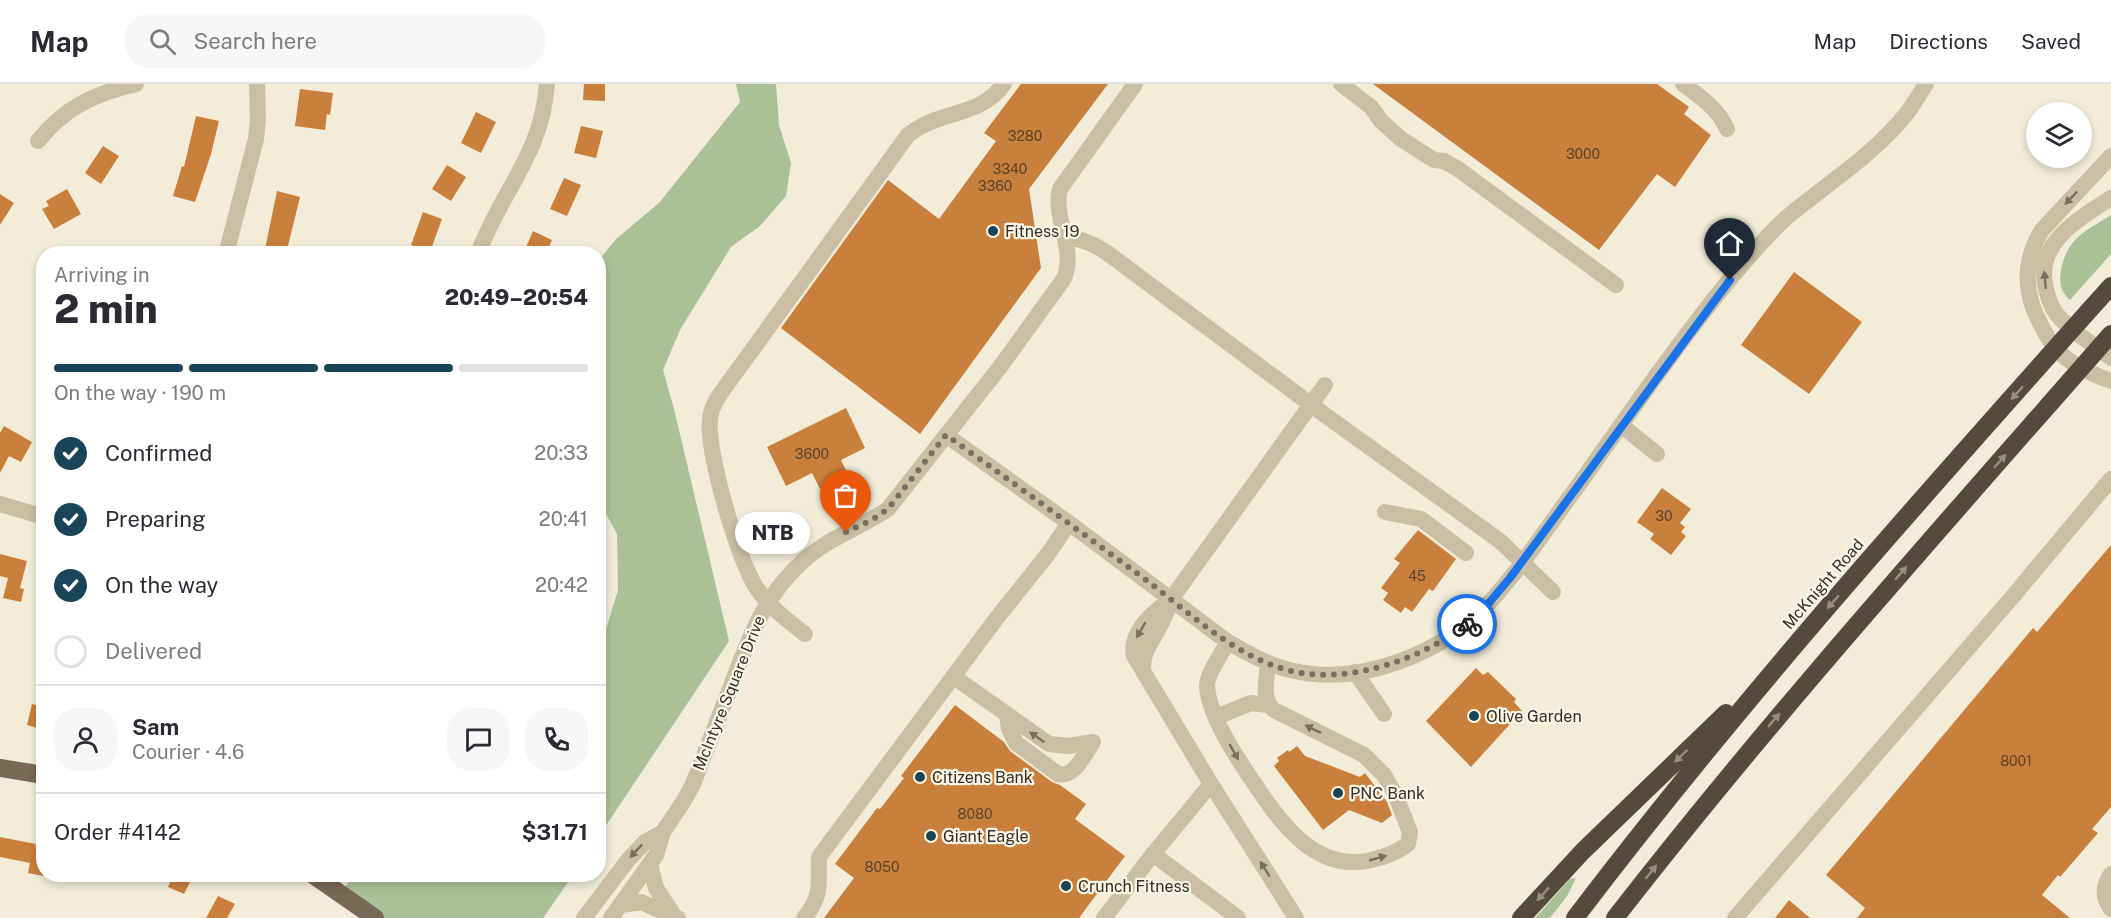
<!DOCTYPE html>
<meta charset="utf-8">
<style>
:root{--surface:#fff;--page:#f7f7f7;--text:#2b2b33;--muted:#7c7c81;--line:#e1e1e2;--accent:#1a4558}
body{margin:0;font-family:"Public Sans",sans-serif;background:var(--page);color:var(--text);height:100vh;display:flex;flex-direction:column;font-size:22px;white-space:nowrap}
*{box-sizing:border-box;margin:0}
p{font-size:20px;color:var(--muted)}
.icon{flex:none;width:33px;height:33px;fill:none;stroke:currentColor;stroke-width:2;stroke-linecap:round;stroke-linejoin:round}
.map{position:relative;flex:1;overflow:hidden}
.sheet{position:absolute;left:36px;top:162px;width:570px;height:636px;display:flex;flex-direction:column;background:var(--surface);border-radius:24px;box-shadow:0 3px 9px #0003}
.sheet>*{flex:none}
.fabs{position:absolute;left:2026px;top:18px;display:grid;gap:12px}
.fabs a{display:grid;place-items:center;width:66px;height:66px;border-radius:50%;background:var(--surface);box-shadow:0 3px 9px #0003;font-size:30px}
.pin{position:absolute;display:grid;place-items:center;width:51px;height:51px;color:#fff;margin:-62px -26px;border-radius:50% 50% 50% 0;rotate:-45deg;box-shadow:0 0 6px #0007}
.pin .icon{rotate:45deg}
.courier{position:absolute;display:grid;place-items:center;width:60px;height:60px;margin:-30px;border:4px solid #1a73e8;border-radius:50%;background:#fff;color:#222;box-shadow:0 2px 8px #0007}
.bubble{position:absolute;height:42px;border-radius:21px;background:var(--surface);box-shadow:0 3px 9px #0003;font-size:20px;font-weight:800;line-height:42px;text-align:center}
.headline em{font-style:normal;font-weight:800}
.headline div{display:flex;flex-direction:column-reverse}
.headline{display:flex;align-items:center;justify-content:space-between;height:102px;padding:0 18px}
h1{font-size:39px;font-weight:800;line-height:45px}
.bar{display:grid;grid-template-columns:repeat(4,1fr);gap:9px 6px;align-content:center;height:72px;padding:0 18px}
.bar i{height:8px;border-radius:4px;background:var(--line)}
.bar .on{background:var(--accent)}
.bar p{grid-column:span 4}
.line{display:flex;align-items:center;gap:15px;padding:0 18px;border-top:2px solid var(--line)}
.line div{flex:1}
.round{display:grid;place-items:center;flex:none;width:63px;height:63px;border-radius:24px;background:var(--page)}
ol{padding:0 18px;list-style:none}
li{display:flex;align-items:center;gap:18px;height:66px}
li p{margin-inline-start:auto}
li .icon{padding:6px;border-radius:50%;background:var(--accent);color:#fff;stroke-width:4}
li:last-child{color:var(--muted)}
li i{width:33px;height:33px;border:3px solid var(--line);border-radius:50%}
header{display:flex;align-items:center;gap:36px;box-sizing:border-box;height:84px;padding:0 30px;background:var(--surface);border-bottom:2px solid var(--line)}
header strong{font-size:28px}
nav{display:flex;gap:33px;margin-inline-start:auto;font-size:21px}
.search{width:420px;height:54px;background:var(--page);display:flex;align-items:center;gap:15px;box-sizing:border-box;padding:0 21px;border-radius:24px;color:var(--muted);font-size:22px}
.map>svg:first-child{display:block}
.green{fill:#aac198}
.building{fill:#ca803d}
.lines{fill:none;stroke-linecap:round;stroke-linejoin:round}
.minor{stroke:#cabea4;stroke-width:16}
.major{stroke:#786956;stroke-width:18}
.highway{stroke:#564a3c;stroke-width:18}
.oneway{fill:#786f5f}
.oneway2{fill:#988e7f}
.done{stroke:#777064;stroke-width:6;stroke-dasharray:0 10.8}
.route{stroke:#1a73e8;stroke-width:8}
.poi-dot{fill:#1a4558;stroke:#faf5e4;stroke-width:2}
.labels{text-anchor:middle;dominant-baseline:central;stroke-width:4.5;stroke-linejoin:round;paint-order:stroke}
.number-label{font-size:14px;fill:#5a422c}
.poi-label{font-size:16px;fill:#352e26;stroke:#faf5e4;text-anchor:start}
.street-label{font-size:16px;fill:#352e26;stroke:#faf5e4}
</style>
<header>
<strong>Map</strong>
<div class="search"><svg class="icon" aria-label="search" viewBox="0 0 24 24"><circle cx="10" cy="10" r="6"/><path d="M15 15l6 6"/></svg>Search here</div>
<nav><a>Map</a><a>Directions</a><a>Saved</a></nav>
</header>
<div class="map">
<svg width="2111" height="834" viewBox="0 0 2111 834">
<rect width="100%" height="100%" fill="#f2ecd8"/>
<path class="green" d="M 736,0 L 776,0 L 779,41 L 791,79 L 786,112 L 760,142 L 731,163 L 680,246 L 663,286 L 674,325 L 729,557 L 599,752 L 599,560 L 604,552 L 618,506 L 617,450 L 599,417 L 599,176 L 616,155 L 659,119 L 740,18 Z
M 2111,131 L 2111,170 L 2070,216 C 2060,207 2059,198 2061,186 C 2067,154 2086,147 2111,131 Z
M 353,791 L 573,791 L 543,834 L 375,834 L 341,810 Z
M 1576,794 L 1567,812 L 1550,834 L 1535,834 L 1570,795 Z"/>
<path class="building" d="M 584,0 L 605,0 L 605,17 L 583,16 Z
M 1021,0 L 1108,0 L 1029,105 L 1041,184 L 920,350 L 781,244 L 888,96 L 939,135 L 996,57 L 984,49 Z
M 1373,0 L 1657,0 L 1689,23 L 1684,30 L 1711,51 L 1675,103 L 1657,90 L 1599,166 Z
M 300,5 L 333,9 L 330,31 L 327,30 L 325,46 L 295,42 Z
M 476,28 L 496,38 L 481,69 L 461,59 Z
M 196,32 L 219,37 L 211,70 L 195,118 L 173,112 L 182,82 L 184,83 Z
M 581,42 L 603,47 L 596,74 L 574,69 Z
M 103,62 L 119,72 L 101,100 L 85,89 Z
M 447,81 L 466,93 L 451,117 L 432,105 Z
M 564,94 L 581,101 L 567,132 L 550,125 Z
M 67,105 L 81,130 L 54,145 L 42,125 L 49,122 L 46,117 Z
M 277,107 L 300,113 L 286,170 L 264,170 Z
M 0,110 L 14,119 L 0,141 Z
M 423,128 L 442,135 L 430,168 L 411,161 Z
M 533,147 L 552,156 L 546,170 L 523,170 Z
M 1794,188 L 1862,238 L 1809,310 L 1741,261 Z
M 846,324 L 865,364 L 841,376 L 848,391 L 820,405 L 812,389 L 786,402 L 767,363 Z
M 4,342 L 32,358 L 21,378 L 9,372 L 0,389 L 0,349 Z
M 1662,404 L 1691,425 L 1680,439 L 1685,443 L 1681,448 L 1686,452 L 1671,471 L 1650,455 L 1654,450 L 1637,438 Z
M 1418,446 L 1456,475 L 1433,507 L 1429,505 L 1412,528 L 1405,523 L 1401,529 L 1383,516 L 1388,509 L 1381,504 L 1400,479 L 1394,475 Z
M 2111,461 L 2111,723 L 2092,745 L 2098,749 L 2060,793 L 2058,791 L 2042,811 L 2070,834 L 1857,834 L 1865,824 L 1826,791 L 2033,544 L 2037,548 Z
M 0,470 L 27,477 L 20,504 L 24,505 L 21,518 L 3,514 L 8,494 L 0,492 Z
M 1476,584 L 1483,591 L 1488,588 L 1516,615 L 1514,618 L 1522,627 L 1471,683 L 1426,637 Z
M 32,620 L 44,623 L 44,646 L 27,641 Z
M 955,621 L 1004,658 L 1010,667 L 1052,698 L 1060,701 L 1086,720 L 1075,735 L 1125,772 L 1079,834 L 824,834 L 854,794 L 835,780 L 877,724 L 880,725 L 904,694 L 901,692 Z
M 1297,662 L 1305,672 L 1360,693 L 1365,689 L 1387,718 L 1392,731 L 1382,739 L 1349,726 L 1323,746 L 1274,682 L 1279,677 L 1277,674 L 1288,666 L 1289,668 Z
M 0,753 L 36,760 L 35,762 L 44,763 L 44,792 L 28,789 L 30,779 L 0,773 Z
M 173,790 L 185,790 L 192,794 L 184,810 L 168,803 Z
M 218,812 L 235,820 L 227,834 L 206,834 Z
M 1789,816 L 1810,834 L 1775,834 Z"/>
<g class="lines">
<path class="minor" d="M 1341,0 L 1371,23 L 1381,37 L 1401,55 L 1434,76 L 1444,77 L 1458,85 L 1616,201
M 1683,0 C 1701,13 1718,25 1727,45
M 38,57 C 65,23 94,10 136,0
M 2111,72 L 2042,146 C 2023,177 2023,209 2041,241 C 2045,249 2050,258 2056,265 C 2070,280 2091,290 2111,297
M 2111,114 C 2079,135 2034,159 2046,205 C 2049,216 2052,226 2060,234 C 2075,250 2094,261 2111,274
M 1064,150 L 1092,160 L 1106,168 L 1325,331 L 1500,457 L 1553,508
M 226,170 L 256,55 L 258,36 L 257,0
M 478,170 C 501,107 542,71 547,0
M 1621,341 L 1657,370
M 946,351 L 1069,439 L 1228,558 C 1249,570 1270,582 1294,587 C 1362,602 1443,569 1489,519 C 1523,482 1550,439 1580,399 C 1629,330 1677,260 1730,195 C 1748,174 1766,152 1786,134 C 1826,100 1874,71 1907,29 C 1914,20 1920,9 1926,0
M 0,420 L 44,433
M 1385,428 L 1421,435 L 1466,469
M 1172,514 C 1154,528 1129,547 1134,572 L 1211,700 L 1296,834
M 805,550 C 788,537 771,524 758,506 C 739,481 706,366 710,335 C 711,322 719,312 726,302 L 908,51 C 940,25 978,35 1004,0
M 1228,558 C 1222,568 1206,592 1207,603 C 1209,630 1233,668 1248,690 C 1276,732 1312,790 1371,776 C 1385,773 1397,769 1408,760 L 1410,748 L 1395,710 L 1384,691 L 1364,671 L 1274,626 C 1261,615 1267,595 1268,579
M 1143,587 C 1142,568 1152,558 1160,542 C 1165,533 1168,523 1172,514 L 1325,301
M 1355,588 L 1384,630
M 954,593 L 1049,660 L 1068,662 L 1093,658
M 1007,631 L 1009,645 L 1016,659 L 1058,690 C 1075,694 1085,669 1093,658
M 1216,633 L 1251,619 L 1268,621
M 1153,770 L 1238,834
M 650,780 L 656,804 L 673,830
M 2111,790 C 2103,802 2102,813 2111,825
M 621,821 L 641,818 L 678,834
M 584,834 L 628,776 L 645,758 L 663,748
M 611,834 L 656,771 L 663,748 L 685,715 L 693,700 C 706,667 718,635 731,602 C 749,554 764,512 803,477 C 828,454 860,444 888,425 L 1000,283 L 1063,196 C 1078,168 1052,134 1060,105 L 1135,0
M 804,834 C 823,811 818,800 819,773 L 996,535 L 1048,470 L 1069,439
M 1104,834 L 1153,770 L 1211,700
M 1735,834 L 2014,511 L 2111,395"/>
<path class="major" d="M 0,684 L 44,691
M 312,790 L 375,834"/>
<path class="highway" d="M 1521,834 L 1583,767 L 1726,629
M 1575,834 C 1742,614 1927,408 2111,202
M 1615,834 C 1772,632 1943,442 2111,250"/>
</g>
<defs><path id="oneway-solid" d="M-6-.8H1V-3.2L6.5 0L1 3.2V.8H-6Z" transform="scale(1.5)"/></defs>
<g class="oneway">
<use href="#oneway-solid" transform="translate(2071 114) rotate(134)"/>
<use href="#oneway-solid" transform="translate(2045 196) rotate(-95)"/>
<use href="#oneway-solid" transform="translate(1141 546) rotate(120)"/>
<use href="#oneway-solid" transform="translate(1313 645) rotate(-154)"/>
<use href="#oneway-solid" transform="translate(1037 653) rotate(-145)"/>
<use href="#oneway-solid" transform="translate(1234 668) rotate(60)"/>
<use href="#oneway-solid" transform="translate(636 767) rotate(133)"/>
<use href="#oneway-solid" transform="translate(1378 774) rotate(-16)"/>
<use href="#oneway-solid" transform="translate(1265 785) rotate(-122)"/>
</g>
<g class="oneway2">
<use href="#oneway-solid" transform="translate(2017 309) rotate(131)"/>
<use href="#oneway-solid" transform="translate(2000 377) rotate(-49)"/>
<use href="#oneway-solid" transform="translate(1901 489) rotate(-49)"/>
<use href="#oneway-solid" transform="translate(1833 518) rotate(131)"/>
<use href="#oneway-solid" transform="translate(1774 636) rotate(-50)"/>
<use href="#oneway-solid" transform="translate(1681 672) rotate(136)"/>
<use href="#oneway-solid" transform="translate(1651 788) rotate(-52)"/>
<use href="#oneway-solid" transform="translate(1543 810) rotate(133)"/>
</g>
<g class="lines">
<path class="done" d="M 846,448 L 872,436 L 888,425 L 946,351 C 1012,398 1077,445 1142,493 C 1188,527 1234,573 1291,587 C 1348,601 1422,575 1467,540"/>
<path class="route" d="M 1467,540 L 1488,520 L 1510,494 L 1730,196"/>
</g>
<g class="poi-dot">
<circle cx="993" cy="147" r="6"/>
<circle cx="1474" cy="632" r="6"/>
<circle cx="920" cy="693" r="6"/>
<circle cx="1338" cy="709" r="6"/>
<circle cx="931" cy="752" r="6"/>
<circle cx="1066" cy="802" r="6"/>
</g>
<g class="labels">
<g class="number-label">
<text x="1025" y="52">3280</text>
<text x="1583" y="70">3000</text>
<text x="1010" y="85">3340</text>
<text x="995" y="102">3360</text>
<text x="812" y="370">3600</text>
<text x="1664" y="432">30</text>
<text x="1417" y="492">45</text>
<text x="2016" y="677">8001</text>
<text x="975" y="730">8080</text>
<text x="882" y="783">8050</text>
</g>
<g class="poi-label">
<text x="1005" y="147">Fitness 19</text>
<text x="1486" y="632">Olive Garden</text>
<text x="932" y="693">Citizens Bank</text>
<text x="1350" y="709">PNC Bank</text>
<text x="943" y="752">Giant Eagle</text>
<text x="1078" y="802">Crunch Fitness</text>
</g>
<g class="street-label">
<text transform="translate(1823 500) rotate(-49)">McKnight Road</text>
<text transform="translate(729 609) rotate(-68)">McIntyre Square Drive</text>
</g>
</g>
</svg>
<div class="fabs">
<a><svg class="icon" aria-label="layers" viewBox="0 0 24 24"><path d="M12 4l9 5-9 5-9-5zM3 14l9 5 9-5"/></svg></a>
</div>
<div class="pin" style="left:846px;top:448px;background:#ea580c"><svg class="icon" aria-label="bag" viewBox="0 0 24 24"><path d="M5 8h14l-1 12H6zM9 8a3 3 0 0 1 6 0"/></svg></div>
<div class="pin" style="left:1730px;top:196px;background:#1f2937"><svg class="icon" aria-label="home" viewBox="0 0 24 24"><path d="M3 11l9-7 9 7M6 9v11h12V9"/></svg></div>
<div class="courier" style="left:1467px;top:540px"><svg class="icon" aria-label="bike" viewBox="0 0 24 24"><circle cx="6" cy="16" r="4"/><circle cx="18" cy="16" r="4"/><path d="M6 16l4-8h5l3 8M10 8l3 8H6M13 5h3"/></svg></div>
<div class="bubble" style="left:735px;top:428px;width:75px">NTB</div>
<section class="sheet">
<div class="headline"><div><h1>2 min</h1><p>Arriving in</p></div><em>20:49–20:54</em></div>
<div class="bar"><i class="on"></i><i class="on"></i><i class="on"></i><i></i><p>On the way · 190 m</p></div>
<ol>
<li><svg class="icon" aria-label="check" viewBox="0 0 24 24"><path d="M5 12l5 5 9-10"/></svg>Confirmed<p>20:33</p></li>
<li><svg class="icon" aria-label="check" viewBox="0 0 24 24"><path d="M5 12l5 5 9-10"/></svg>Preparing<p>20:41</p></li>
<li><svg class="icon" aria-label="check" viewBox="0 0 24 24"><path d="M5 12l5 5 9-10"/></svg>On the way<p>20:42</p></li>
<li><i></i>Delivered</li>
</ol>
<div class="line" style="height:108px"><a class="round"><svg class="icon" aria-label="person" viewBox="0 0 24 24"><circle cx="12" cy="8" r="4"/><path d="M4 21q1-7 8-7t8 7"/></svg></a><div><b>Sam</b><p>Courier · 4.6</p></div><a class="round"><svg class="icon" aria-label="chat" viewBox="0 0 24 24"><path d="M4 5h16v11H9l-5 4z"/></svg></a><a class="round"><svg class="icon" aria-label="phone" viewBox="0 0 24 24"><path d="M5 4h4l2 5-3 2q2 4 5 5l2-3 5 2v4C11 20 4 13 5 4z"/></svg></a></div>
<div class="line" style="height:78px"><div>Order #4142</div><b>$31.71</b></div>
</section>
</div>
